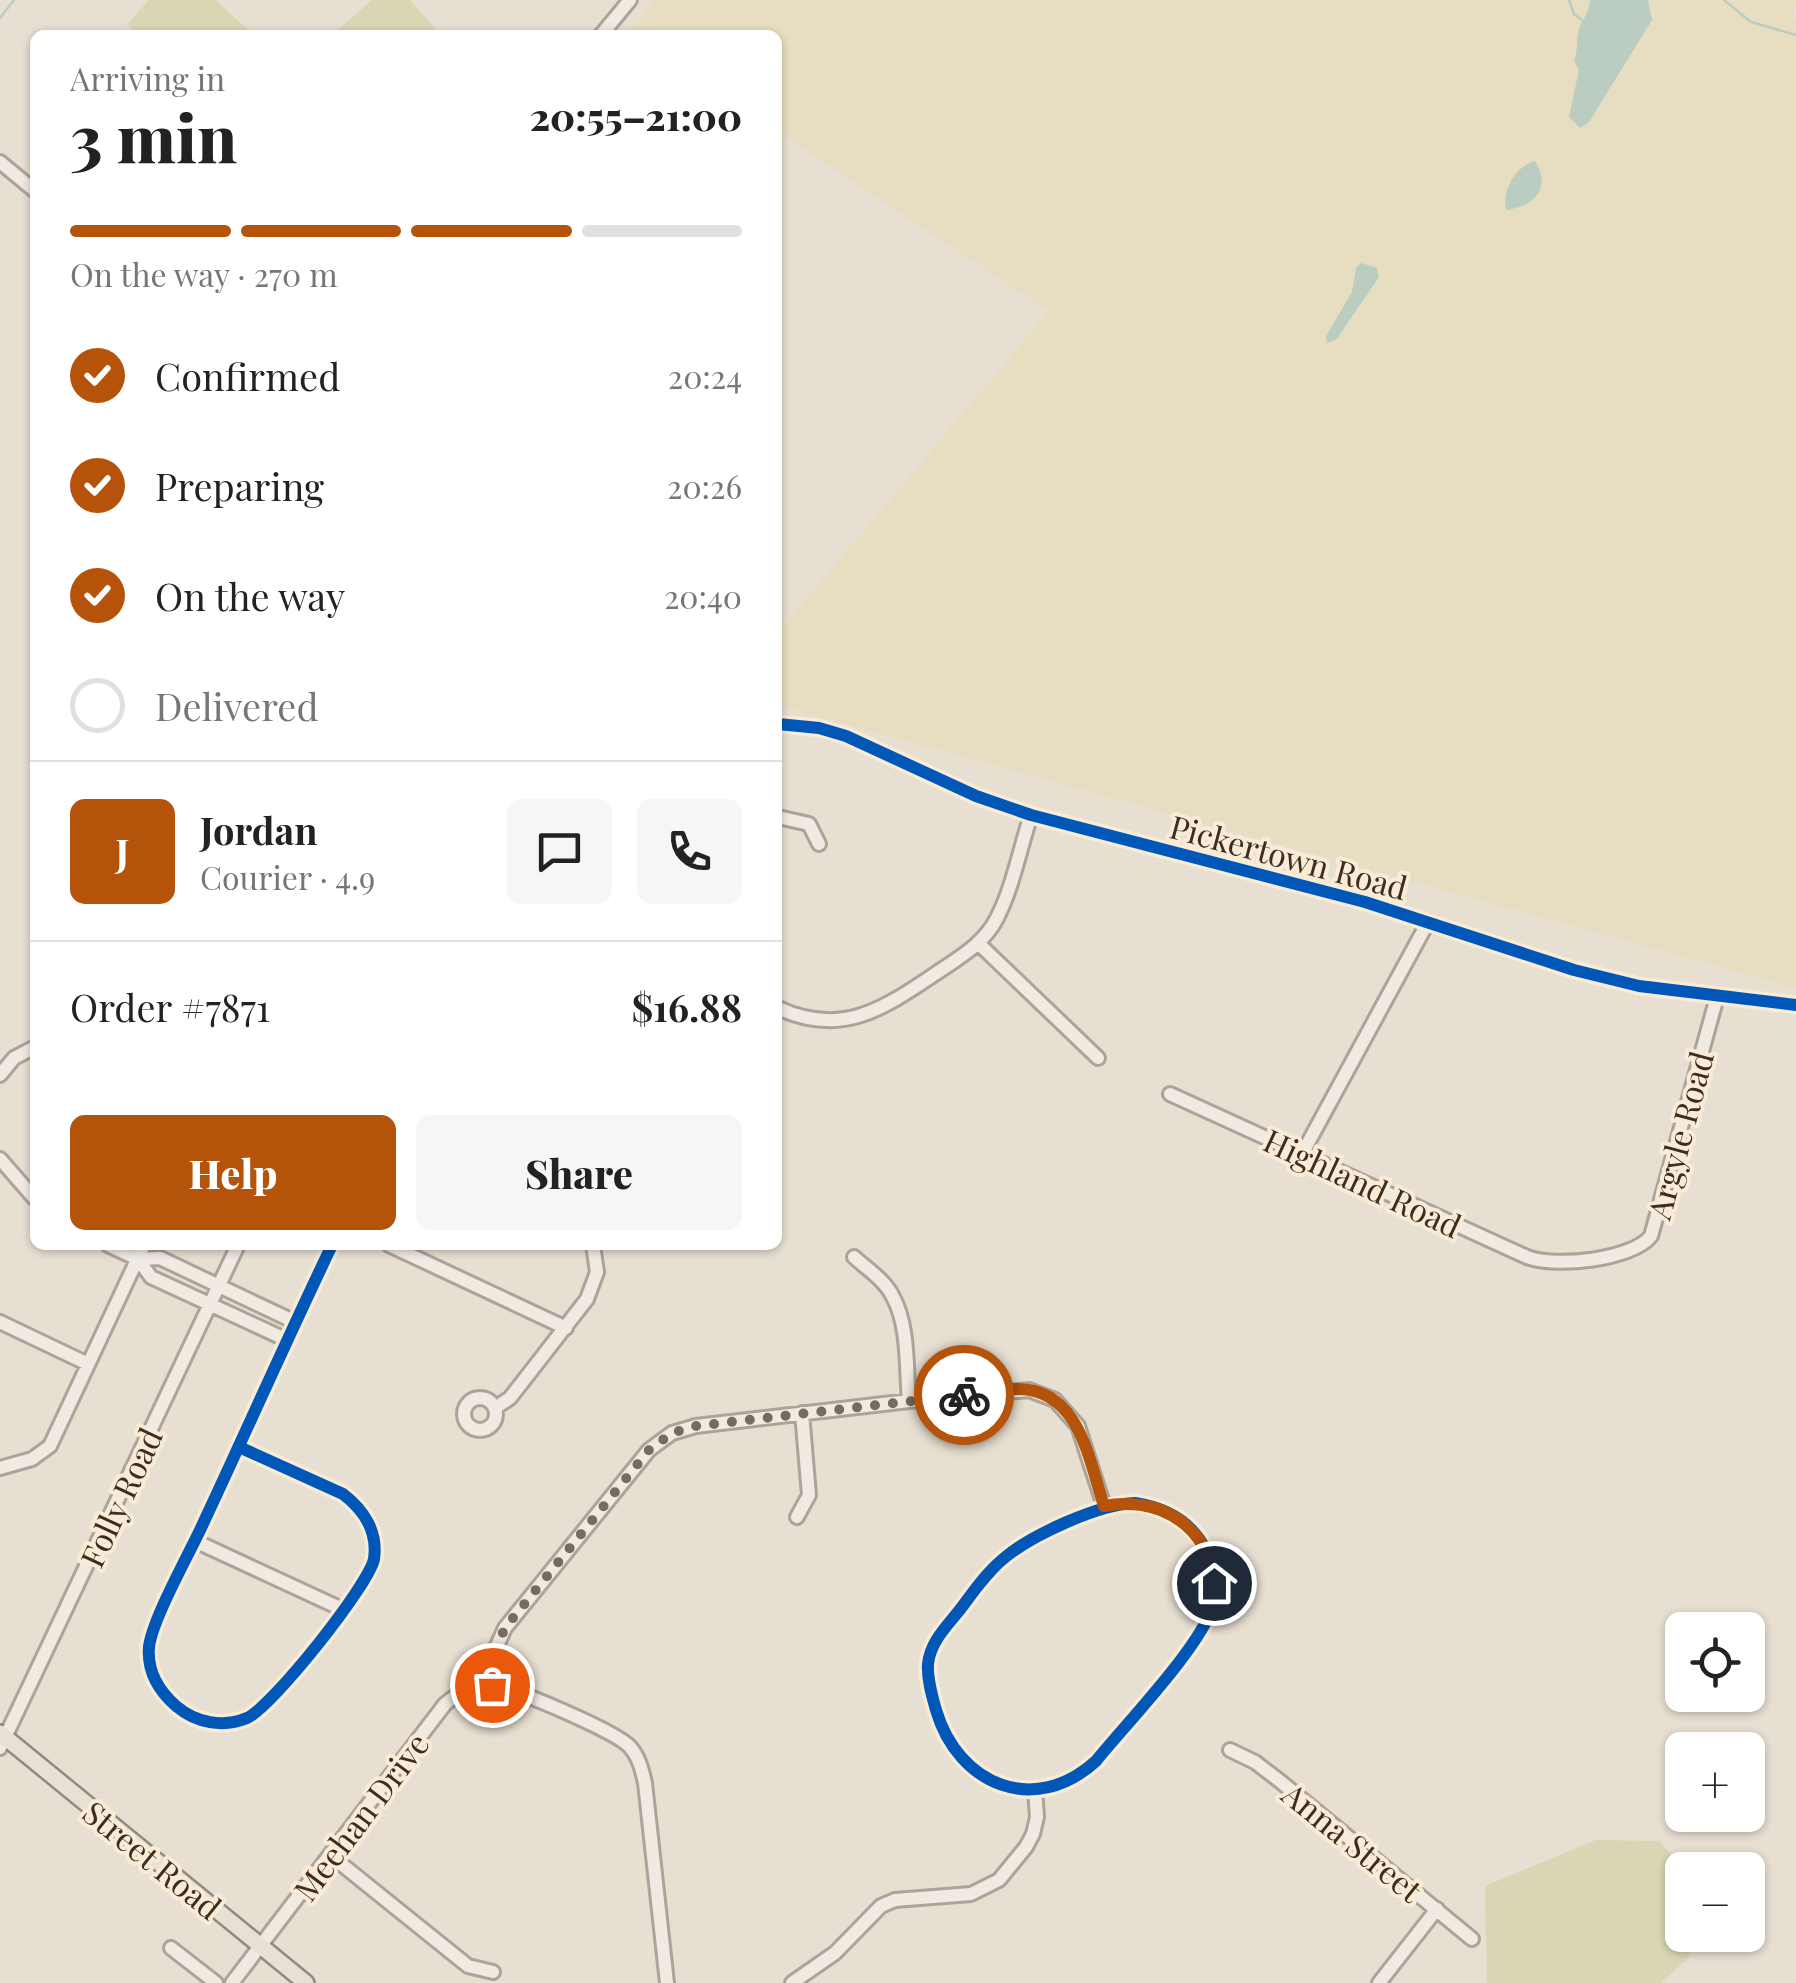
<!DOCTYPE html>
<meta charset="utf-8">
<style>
:root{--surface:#fff;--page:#f6f6f6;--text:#222;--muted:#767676;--line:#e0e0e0;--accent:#b45309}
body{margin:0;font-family:"Playfair Display",serif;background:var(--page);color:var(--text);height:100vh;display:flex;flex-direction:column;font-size:38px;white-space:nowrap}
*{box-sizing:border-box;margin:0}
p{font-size:32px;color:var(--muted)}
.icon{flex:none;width:55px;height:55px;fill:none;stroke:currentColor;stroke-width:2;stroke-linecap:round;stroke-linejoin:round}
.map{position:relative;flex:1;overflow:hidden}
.drawer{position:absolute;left:30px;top:30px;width:752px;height:1220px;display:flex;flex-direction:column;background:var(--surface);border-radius:15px;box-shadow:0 2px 8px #0004}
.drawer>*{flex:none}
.buttons{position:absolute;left:1665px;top:1612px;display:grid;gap:20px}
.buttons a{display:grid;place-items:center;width:100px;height:100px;border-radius:15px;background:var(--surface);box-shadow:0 2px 8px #0004;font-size:50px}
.pin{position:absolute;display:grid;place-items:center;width:85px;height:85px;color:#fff;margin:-42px;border:5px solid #fff;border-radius:50%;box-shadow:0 2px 10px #0007}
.courier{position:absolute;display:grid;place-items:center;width:100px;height:100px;margin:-50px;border:8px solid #b45309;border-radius:50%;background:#fff;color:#222;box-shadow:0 2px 12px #0007}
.overview em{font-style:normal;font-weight:800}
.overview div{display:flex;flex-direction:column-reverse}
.overview{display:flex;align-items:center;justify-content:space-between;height:170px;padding:0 40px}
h1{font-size:65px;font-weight:800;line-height:75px}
.bar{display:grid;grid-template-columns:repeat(4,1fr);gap:15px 10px;align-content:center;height:120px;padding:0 40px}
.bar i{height:12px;border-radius:8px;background:var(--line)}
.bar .active{background:var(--accent)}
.bar p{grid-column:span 4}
.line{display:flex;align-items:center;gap:25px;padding:0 40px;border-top:2px solid var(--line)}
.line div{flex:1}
.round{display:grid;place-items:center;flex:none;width:105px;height:105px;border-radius:15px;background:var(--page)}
ol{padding:0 40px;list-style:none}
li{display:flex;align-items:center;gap:30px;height:110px}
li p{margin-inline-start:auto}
li .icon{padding:10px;border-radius:50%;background:var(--accent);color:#fff;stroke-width:4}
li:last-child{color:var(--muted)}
li i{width:55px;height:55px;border:5px solid var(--line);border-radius:50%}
.action{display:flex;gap:20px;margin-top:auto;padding:20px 40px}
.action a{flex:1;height:115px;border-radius:15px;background:var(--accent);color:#fff;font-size:40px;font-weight:800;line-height:115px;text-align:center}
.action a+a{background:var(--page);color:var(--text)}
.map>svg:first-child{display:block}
.farmland{fill:#e7ddc1}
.green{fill:#d9d7b3}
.water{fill:#bbccc1}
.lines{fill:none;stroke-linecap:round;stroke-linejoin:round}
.stream{stroke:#bbccc1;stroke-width:2.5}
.minor-casing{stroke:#ada499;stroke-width:18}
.major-casing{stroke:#928a80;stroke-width:20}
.minor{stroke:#f0eae2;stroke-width:12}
.major{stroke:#e7e0d4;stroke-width:15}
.cycleway-casing{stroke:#f8ecd7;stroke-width:19}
.cycleway{stroke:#0057b8;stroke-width:12}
.done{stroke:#786b5d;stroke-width:10;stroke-dasharray:0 18}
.route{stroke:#b45309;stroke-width:12}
.labels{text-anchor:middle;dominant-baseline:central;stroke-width:8;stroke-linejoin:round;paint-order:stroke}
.street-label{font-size:32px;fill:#3d2c1f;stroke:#f8ecd7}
</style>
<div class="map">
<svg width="1796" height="1983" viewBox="0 0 1796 1983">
<rect width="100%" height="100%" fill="#e7dfd1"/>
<path class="farmland" d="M 655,0 L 1796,0 L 1793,18 L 1796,21 L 1796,988 L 778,705 L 778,633 L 1049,311 L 778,132 L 778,35 L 629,33 Z"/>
<path class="green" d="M 149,0 L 216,0 L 253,35 L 138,35 L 127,24 Z
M 372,0 L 410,0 L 436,29 L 429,35 L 332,35 Z
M 1596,1840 L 1660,1841 L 1683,1870 L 1682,1935 L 1693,1935 L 1689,1957 L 1661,1983 L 1487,1983 L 1485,1886 Z"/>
<path class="water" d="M 1590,0 L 1648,0 L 1652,20 L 1589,122 L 1580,128 L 1569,117 L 1579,70 L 1574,61 C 1579,50 1575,38 1580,26 C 1585,16 1589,12 1590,0 Z
M 1535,161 C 1551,187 1537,206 1506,210 C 1502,190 1515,167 1535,161 Z
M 1361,263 L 1377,268 L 1379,277 L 1336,340 L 1327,343 L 1326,336 L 1352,292 L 1356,268 Z"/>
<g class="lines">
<path class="stream" d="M 1569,0 L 1574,14 L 1586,23
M 1724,0 L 1751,22 L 1796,35
M 0,18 L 14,0"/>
<defs>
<path id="minor" d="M 601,35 L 630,0
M 0,162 L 35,191
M 778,724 L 819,728 L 846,736 L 976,796 L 1031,815 L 1365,902 L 1574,970 L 1639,986 L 1796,1005
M 778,817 L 809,824 L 819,844
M 978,943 L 1098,1058
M 778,1008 C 844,1039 887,1006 941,970 C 962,956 985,942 997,918 C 1013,887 1020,848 1031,815
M 0,1075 L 14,1058 L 35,1047
M 1170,1094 L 1527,1257 C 1555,1268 1632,1260 1651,1236 L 1717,997
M 1302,1154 L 1428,922
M 0,1159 L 35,1199
M 108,1245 L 138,1259 L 151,1277 L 287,1340
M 389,1245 L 566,1328
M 854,1257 C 867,1269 885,1280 893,1297 C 909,1326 906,1368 909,1401
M 138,1259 L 160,1258 L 295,1322
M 0,1322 L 88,1364
M464 1414a16 16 0 1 1 32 0a16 16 0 1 1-32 0Z
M 495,1408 L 510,1398 L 587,1299 L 597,1272 L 593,1245
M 239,1447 L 343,1494 C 364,1510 378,1532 374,1559 C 369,1585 272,1707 247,1718 C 223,1728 196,1723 176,1706 C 159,1691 147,1671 149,1647 C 152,1620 188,1556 201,1528 C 245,1434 287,1339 332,1245
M 0,1468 L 32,1459 L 50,1446 L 144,1245
M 1135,1503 C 1161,1507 1185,1518 1200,1540 C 1212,1558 1218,1585 1212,1607 C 1202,1645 1124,1726 1096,1761 C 1035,1817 958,1785 936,1710 C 932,1696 927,1679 928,1664 C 930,1643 945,1628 958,1612 C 972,1594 985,1574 1003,1559 C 1031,1535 1099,1504 1135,1503 Z
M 797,1517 L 809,1495 L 802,1413
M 195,1541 L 344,1610
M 492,1685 L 495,1650 L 505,1628 L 649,1450 L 672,1433 L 696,1426 L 909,1401 L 1029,1390 L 1055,1400 L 1078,1426 L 1104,1506
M 0,1748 L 238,1245
M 1230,1750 L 1255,1762 L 1281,1782 L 1472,1939
M 330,1855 L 468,1966 L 493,1972
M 171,1948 L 216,1983
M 232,1983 L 445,1704 C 459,1692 476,1683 495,1686 C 516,1689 617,1732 630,1747 C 639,1757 642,1770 645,1783 L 667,1983
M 792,1983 L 835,1953 L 881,1906 L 895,1900 L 971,1894 L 999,1880 L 1026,1847 L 1033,1834 L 1037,1817 L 1035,1789
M 1379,1983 L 1437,1909"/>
<path id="major" d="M 0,1733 L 306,1983"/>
</defs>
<use href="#minor" class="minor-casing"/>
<use href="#major" class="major-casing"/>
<use href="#minor" class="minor"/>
<use href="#major" class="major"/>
<defs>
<path id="cycleway" d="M 778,724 L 819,728 L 846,736 L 976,796 L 1031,815 L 1365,902 L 1574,970 L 1639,986 L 1796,1005
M 239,1447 L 343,1494 C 364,1510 378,1532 374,1559 C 369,1585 272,1707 247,1718 C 223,1728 196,1723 176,1706 C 159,1691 147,1671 149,1647 C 152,1620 188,1556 201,1528 C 245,1434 287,1339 332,1245
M 1135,1503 C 1161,1507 1185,1518 1200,1540 C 1212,1558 1218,1585 1212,1607 C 1202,1645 1124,1726 1096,1761 C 1035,1817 958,1785 936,1710 C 932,1696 927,1679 928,1664 C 930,1643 945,1628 958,1612 C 972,1594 985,1574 1003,1559 C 1031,1535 1099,1504 1135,1503 Z"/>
</defs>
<use href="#cycleway" class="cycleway-casing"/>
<use href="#cycleway" class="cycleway"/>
</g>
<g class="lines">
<path class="done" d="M 492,1685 L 495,1650 L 505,1628 L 649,1450 L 672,1433 L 696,1426 L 964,1395"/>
<path class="route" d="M 964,1395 C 982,1393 1001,1389 1019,1389 C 1080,1390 1089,1461 1104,1506 C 1159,1496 1208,1524 1214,1583"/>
</g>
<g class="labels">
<g class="street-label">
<text transform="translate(1289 856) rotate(15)">Pickertown Road</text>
<text transform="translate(1679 1135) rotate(-75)">Argyle Road</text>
<text transform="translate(1363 1182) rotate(25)">Highland Road</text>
<text transform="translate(120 1497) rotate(-65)">Folly Road</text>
<text transform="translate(360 1816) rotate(-53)">Meehan Drive</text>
<text transform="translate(1353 1841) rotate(39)">Anna Street</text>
<text transform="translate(153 1859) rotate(39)">Street Road</text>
</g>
</g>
</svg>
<div class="buttons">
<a><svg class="icon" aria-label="locate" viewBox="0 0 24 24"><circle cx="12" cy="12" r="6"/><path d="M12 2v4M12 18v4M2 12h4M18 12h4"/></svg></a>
<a>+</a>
<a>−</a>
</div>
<div class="pin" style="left:492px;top:1685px;background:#ea580c"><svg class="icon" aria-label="bag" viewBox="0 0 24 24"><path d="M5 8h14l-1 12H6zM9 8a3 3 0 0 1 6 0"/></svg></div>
<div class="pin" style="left:1214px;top:1583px;background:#1f2937"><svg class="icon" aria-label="home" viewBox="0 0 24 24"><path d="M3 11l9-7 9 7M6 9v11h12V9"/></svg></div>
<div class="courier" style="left:964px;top:1395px"><svg class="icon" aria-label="bike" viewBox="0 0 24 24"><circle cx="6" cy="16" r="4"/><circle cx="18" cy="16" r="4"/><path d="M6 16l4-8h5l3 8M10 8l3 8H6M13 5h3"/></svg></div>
<section class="drawer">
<div class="overview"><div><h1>3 min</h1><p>Arriving in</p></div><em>20:55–21:00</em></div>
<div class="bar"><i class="active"></i><i class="active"></i><i class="active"></i><i></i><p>On the way · 270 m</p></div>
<ol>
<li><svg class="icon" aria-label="check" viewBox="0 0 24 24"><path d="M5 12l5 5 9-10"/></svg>Confirmed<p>20:24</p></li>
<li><svg class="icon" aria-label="check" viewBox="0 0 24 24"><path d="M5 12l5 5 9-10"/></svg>Preparing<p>20:26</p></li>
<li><svg class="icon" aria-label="check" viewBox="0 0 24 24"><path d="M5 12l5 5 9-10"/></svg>On the way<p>20:40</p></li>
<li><i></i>Delivered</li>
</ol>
<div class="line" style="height:180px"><b class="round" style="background:var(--accent);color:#fff">J</b><div><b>Jordan</b><p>Courier · 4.9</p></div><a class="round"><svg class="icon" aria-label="chat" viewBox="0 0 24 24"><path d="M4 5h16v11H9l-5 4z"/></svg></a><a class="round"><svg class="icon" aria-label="phone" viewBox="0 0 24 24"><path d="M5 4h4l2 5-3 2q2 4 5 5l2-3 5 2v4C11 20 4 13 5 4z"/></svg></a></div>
<div class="line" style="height:130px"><div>Order #7871</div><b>$16.88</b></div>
<div class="action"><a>Help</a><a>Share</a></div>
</section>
</div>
